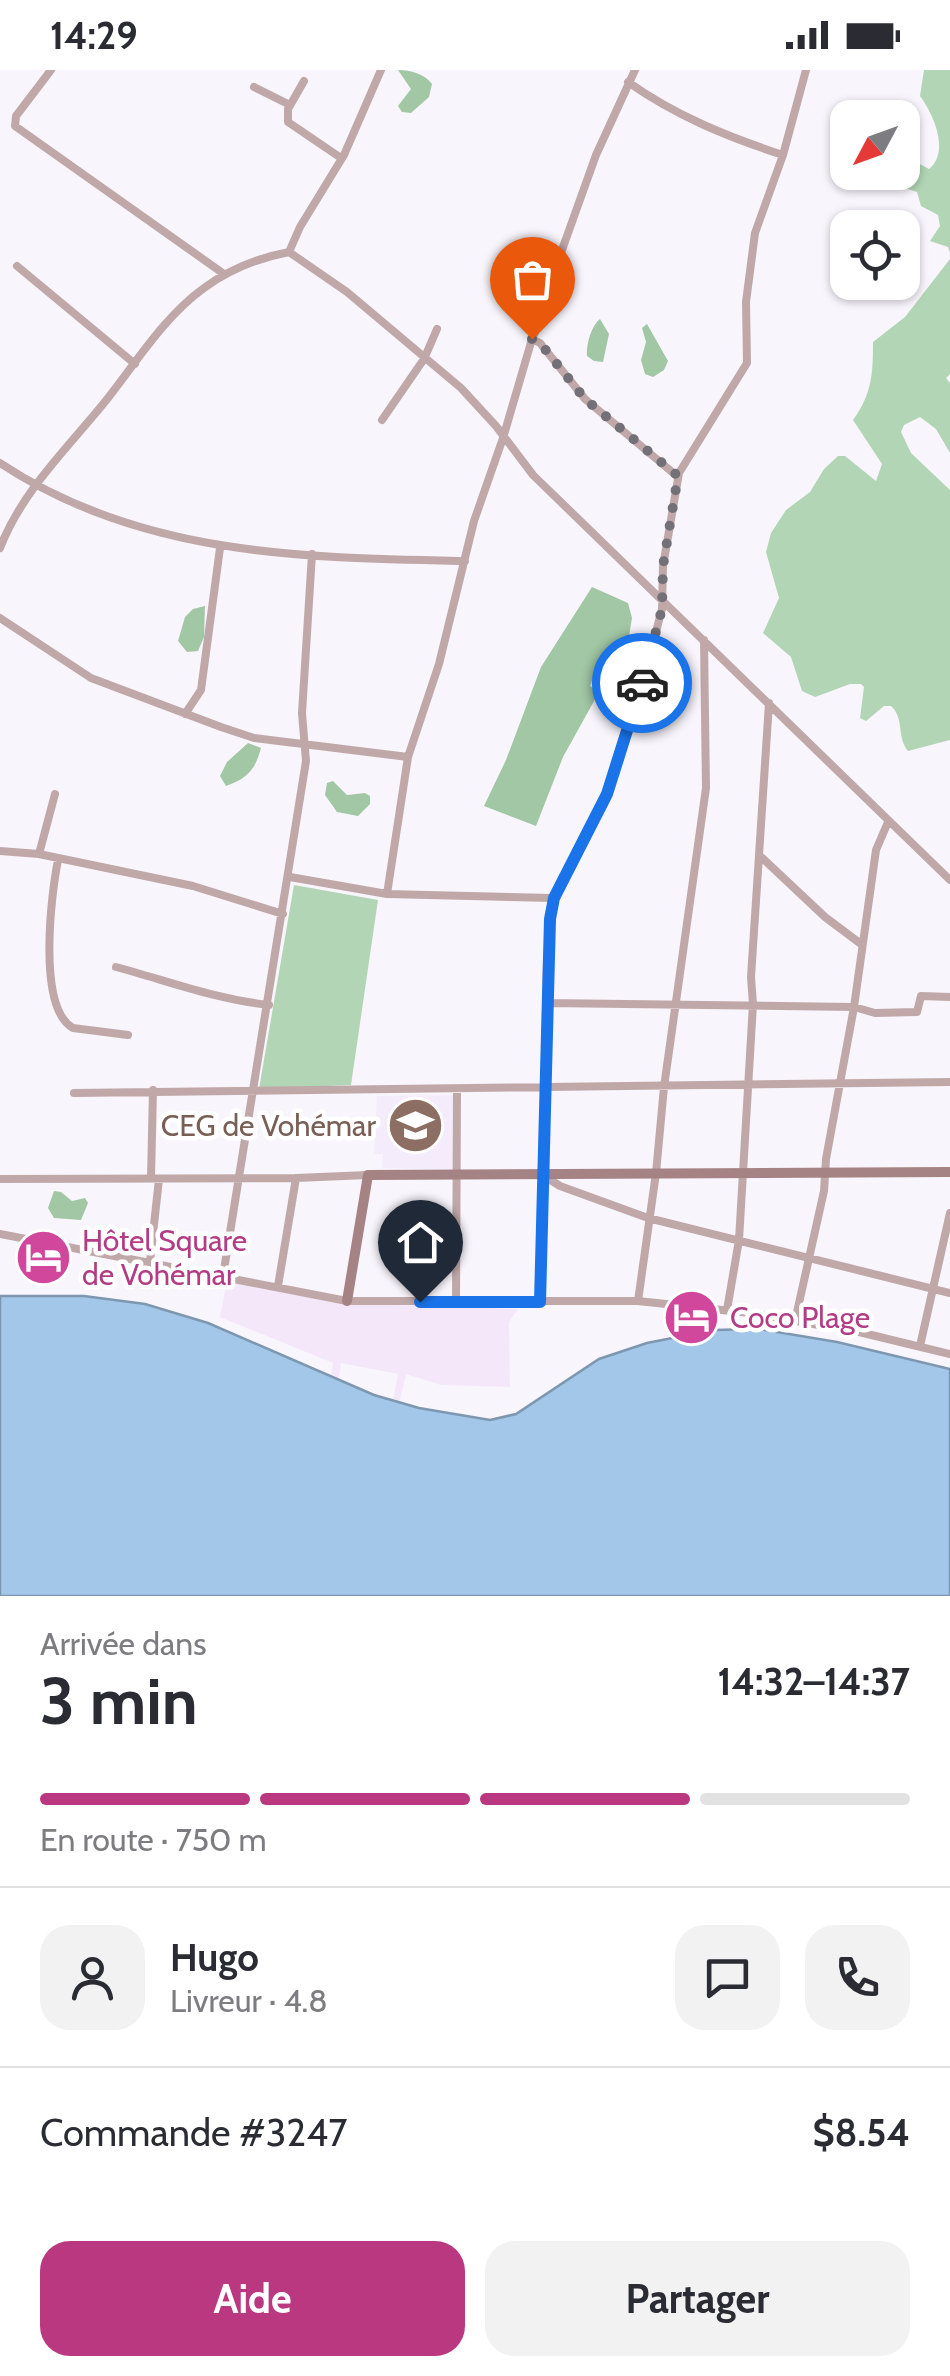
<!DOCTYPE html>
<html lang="fr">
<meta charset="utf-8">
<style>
:root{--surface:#fff;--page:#f2f2f3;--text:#2b2b33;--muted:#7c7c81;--line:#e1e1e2;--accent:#ba3880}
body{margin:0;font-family:Cabin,sans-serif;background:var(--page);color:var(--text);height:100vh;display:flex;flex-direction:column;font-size:38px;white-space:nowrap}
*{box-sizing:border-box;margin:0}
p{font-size:32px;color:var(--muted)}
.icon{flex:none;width:55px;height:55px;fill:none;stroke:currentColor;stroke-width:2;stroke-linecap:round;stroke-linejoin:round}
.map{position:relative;height:1526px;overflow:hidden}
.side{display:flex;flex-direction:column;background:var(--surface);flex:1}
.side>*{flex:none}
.needle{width:65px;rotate:229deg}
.controls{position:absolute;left:830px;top:30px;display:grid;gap:20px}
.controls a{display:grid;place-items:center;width:90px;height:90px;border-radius:20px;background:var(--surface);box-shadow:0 2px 8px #0004;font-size:50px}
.pin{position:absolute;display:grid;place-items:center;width:85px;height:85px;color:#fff;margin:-102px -42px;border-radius:50% 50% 50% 0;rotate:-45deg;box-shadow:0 0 10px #0007}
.pin .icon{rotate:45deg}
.courier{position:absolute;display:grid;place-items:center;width:100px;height:100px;margin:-50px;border:8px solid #1a73e8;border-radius:50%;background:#fff;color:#222;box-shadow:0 2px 12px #0007}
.headline em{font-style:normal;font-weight:700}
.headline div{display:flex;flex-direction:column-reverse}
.headline{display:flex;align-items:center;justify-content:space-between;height:170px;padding:0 40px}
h1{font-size:65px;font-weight:700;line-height:75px}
.bar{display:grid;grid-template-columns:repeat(4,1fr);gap:15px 10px;align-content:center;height:120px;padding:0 40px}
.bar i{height:12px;border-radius:8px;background:var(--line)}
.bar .active{background:var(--accent)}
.bar p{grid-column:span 4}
.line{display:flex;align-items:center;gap:25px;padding:0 40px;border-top:2px solid var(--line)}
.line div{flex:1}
.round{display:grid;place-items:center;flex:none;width:105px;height:105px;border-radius:30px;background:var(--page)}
.primary-button{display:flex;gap:20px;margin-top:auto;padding:20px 40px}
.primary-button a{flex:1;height:115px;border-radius:30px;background:var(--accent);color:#fff;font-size:40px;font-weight:700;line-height:115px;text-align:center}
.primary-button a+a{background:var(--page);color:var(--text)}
.status{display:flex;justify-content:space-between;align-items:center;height:70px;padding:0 50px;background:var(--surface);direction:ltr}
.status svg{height:28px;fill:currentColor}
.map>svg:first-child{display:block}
.industrial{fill:#f5e7fa;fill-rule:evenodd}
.built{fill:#f4ecfb}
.green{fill:#b2d6b5}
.forest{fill:#a1c7a5}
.water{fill:#a2c7e9;stroke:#7e97b1;stroke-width:2.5}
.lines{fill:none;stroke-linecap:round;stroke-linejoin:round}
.street{stroke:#c0a8a8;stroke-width:8}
.secondary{stroke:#a58283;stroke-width:10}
.done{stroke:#737077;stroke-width:10;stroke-dasharray:0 18}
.route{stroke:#1a73e8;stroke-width:12}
.labels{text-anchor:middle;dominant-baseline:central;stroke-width:9;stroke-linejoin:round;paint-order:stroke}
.education-label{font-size:30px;fill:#785e54;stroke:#fff;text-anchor:end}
.hotel-label{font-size:30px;fill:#b23c85;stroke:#fff;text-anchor:start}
</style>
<div class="status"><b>14:29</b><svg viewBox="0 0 49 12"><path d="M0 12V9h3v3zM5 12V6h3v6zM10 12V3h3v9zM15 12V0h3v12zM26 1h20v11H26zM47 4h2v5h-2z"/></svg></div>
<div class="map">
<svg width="950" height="1526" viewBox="0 0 950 1526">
<rect width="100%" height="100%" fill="#f8f5fc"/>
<path class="industrial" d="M 227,1210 L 339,1233 L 518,1239 L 509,1252 L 510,1317 L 441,1315 L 406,1304 L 398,1339 L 329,1321 L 333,1293 L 220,1247 ZM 341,1293 L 398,1304 L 392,1338 L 337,1322 Z"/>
<path class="built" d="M 454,1025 L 453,1099 L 382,1098 L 383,1084 L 374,1084 L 377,1026 Z"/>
<path class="green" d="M 924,0 L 950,0 L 950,183 L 948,177 L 930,171 L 940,156 L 938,145 L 921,136 L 917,122 L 889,113 L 886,103 L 902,102 L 903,85 L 929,99 C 950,82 934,45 920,26 Z
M 950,189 L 950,304 L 946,308 L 950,313 L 950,383 L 936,359 L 920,347 L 904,355 L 901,362 L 911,383 L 950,420 L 950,670 L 908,681 C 896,666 905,649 891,636 L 884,636 L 866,651 L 860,648 L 864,617 L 861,614 L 850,614 L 815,627 L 802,621 L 791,587 L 763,563 L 779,528 L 766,482 L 771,463 L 786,440 L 810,422 L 824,399 L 838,386 L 845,386 L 876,411 L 882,394 L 853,350 C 872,324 873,304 873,272 L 905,247 Z
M 294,815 L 378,830 L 351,1015 L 259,1019 Z"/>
<path class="forest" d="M 398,0 C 410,0 425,4 432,14 L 429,27 L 411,43 L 402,42 L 398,36 L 411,19 Z
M 600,249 L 609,264 L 603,292 L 594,291 L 587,286 C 586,275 591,256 600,249 Z
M 647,254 L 668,291 L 664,300 L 653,307 L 645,304 L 641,290 L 646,272 L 642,258 Z
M 592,517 L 628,533 L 632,548 L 628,572 L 600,589 L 590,616 L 599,622 L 563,687 L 536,756 L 484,736 L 506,690 L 541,597 Z
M 205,536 L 204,567 L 198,581 L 187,582 L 178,571 L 185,547 L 193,539 Z
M 248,673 L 261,678 C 255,700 248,708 226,716 L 220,706 L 227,692 Z
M 333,711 L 347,725 L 365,723 L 370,726 L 370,734 L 358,746 L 337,742 L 325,725 L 327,713 Z
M 54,1121 L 61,1122 L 72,1131 L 85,1128 L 88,1133 L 81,1150 L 54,1148 L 48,1138 Z"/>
<path class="water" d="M 0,1226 L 84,1226 L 145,1234 L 208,1253 L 374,1325 L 419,1338 L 490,1350 L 516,1344 L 599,1289 L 647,1273 L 713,1260 L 759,1259 L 837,1272 L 950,1299 L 950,1526 L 0,1526 Z"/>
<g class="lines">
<path class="street" d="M 51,0 L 16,46 L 15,56 L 224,204
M 304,11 L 288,39 L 288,52 L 341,88
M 628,12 C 676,46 728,67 783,85
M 254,17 L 290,35
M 289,182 L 300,157 L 344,85 L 381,0
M 17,196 L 135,294
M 532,269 L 540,273 L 585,329 L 678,407
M 382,350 L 424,289 L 437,259
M 0,393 C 140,486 304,488 465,491
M 0,478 C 23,419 69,377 108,328 C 137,291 165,246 204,218 C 230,199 258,188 289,182 L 347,222 L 461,318 L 496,356 L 533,405 L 950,810
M 0,548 L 91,608 L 221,657 L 254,668 L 408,687
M 185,644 L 201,620 L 220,478
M 0,781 L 39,784 L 193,816 L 283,844
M 39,784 L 55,724
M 759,785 L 825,847 L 861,874
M 58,790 C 51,825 37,938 73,958 L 128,965
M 290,807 L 387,824 L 553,828
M 387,824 L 408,687 L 439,594 L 474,451 L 503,368 L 532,269 L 553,220 L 562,180 L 596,85 L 635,0
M 116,897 C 168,911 215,929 269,935
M 546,933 L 854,937 L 875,943 L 917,942 L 921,926 L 950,927
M 74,1023 L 950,1012
M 544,1106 L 560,1116 L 648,1148 L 950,1223
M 151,1108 L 153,1020
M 0,1109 L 296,1108 L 368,1105
M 0,1164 L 347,1231 L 638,1231 L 750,1243 L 859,1262 L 950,1284
M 150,1191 L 159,1109
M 223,1206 L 306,691 L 302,643 L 312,484
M 278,1216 L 296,1108
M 638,1231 L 656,1103 L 664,1017 L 706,718 L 704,570
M 456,1232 L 457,1019
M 540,1232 L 547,889 L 553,828 L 607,725 L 638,630 L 662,539 L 663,496 L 679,403 L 747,293 L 746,232 L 755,163 L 783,85 L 806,0
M 727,1240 L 739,1170 L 753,934 L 751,907 L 769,633
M 795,1251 L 824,1121 L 826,1089 L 854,937 L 876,780 L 888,752
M 920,1276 L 950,1143"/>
<path class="secondary" d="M 347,1231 L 368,1105 L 950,1102"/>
</g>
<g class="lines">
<path class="done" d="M 532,269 L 540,273 L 585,329 L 678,406 L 663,496 L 662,539 L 642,613"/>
<path class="route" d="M 420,1232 L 540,1232 L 550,849 L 554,828 L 607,724 L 642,613"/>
</g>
<defs>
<symbol id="school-disc" viewBox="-11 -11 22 22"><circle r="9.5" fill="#8d6e63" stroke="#fff"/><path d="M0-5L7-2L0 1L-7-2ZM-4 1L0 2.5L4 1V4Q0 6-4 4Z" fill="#fff"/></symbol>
<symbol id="hotel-disc" viewBox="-11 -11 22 22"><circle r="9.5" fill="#d1479c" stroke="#fff"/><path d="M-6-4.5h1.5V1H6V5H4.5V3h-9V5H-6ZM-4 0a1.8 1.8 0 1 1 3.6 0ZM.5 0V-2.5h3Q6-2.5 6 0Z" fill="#fff"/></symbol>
</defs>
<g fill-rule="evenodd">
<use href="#school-disc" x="384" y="1024" width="63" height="63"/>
<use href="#hotel-disc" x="12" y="1156" width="63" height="63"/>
<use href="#hotel-disc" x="660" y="1216" width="63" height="63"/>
</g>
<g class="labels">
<g class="education-label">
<text x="376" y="1055">CEG de Vohémar</text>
</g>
<g class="hotel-label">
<text x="82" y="1170">Hôtel Square<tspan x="82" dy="34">de Vohémar</tspan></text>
<text x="730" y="1247">Coco Plage</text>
</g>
</g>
</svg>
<div class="controls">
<a><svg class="needle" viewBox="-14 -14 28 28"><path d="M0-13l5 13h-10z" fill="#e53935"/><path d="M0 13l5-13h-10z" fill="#7c7c81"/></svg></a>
<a><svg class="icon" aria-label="locate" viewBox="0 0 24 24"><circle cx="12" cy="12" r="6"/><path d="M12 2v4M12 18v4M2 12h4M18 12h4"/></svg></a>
</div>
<div class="pin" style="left:532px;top:269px;background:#ea580c"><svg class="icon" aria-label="bag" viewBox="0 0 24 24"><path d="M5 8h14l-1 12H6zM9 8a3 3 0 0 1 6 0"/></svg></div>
<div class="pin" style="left:420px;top:1232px;background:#1f2937"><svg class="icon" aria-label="home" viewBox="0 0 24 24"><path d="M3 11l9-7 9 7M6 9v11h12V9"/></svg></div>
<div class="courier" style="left:642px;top:613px"><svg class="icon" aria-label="car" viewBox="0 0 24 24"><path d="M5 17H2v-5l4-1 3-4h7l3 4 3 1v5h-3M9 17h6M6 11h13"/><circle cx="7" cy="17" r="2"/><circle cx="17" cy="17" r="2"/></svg></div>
</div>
<section class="side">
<div class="headline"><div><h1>3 min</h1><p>Arrivée dans</p></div><em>14:32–14:37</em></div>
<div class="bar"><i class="active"></i><i class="active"></i><i class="active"></i><i></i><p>En route · 750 m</p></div>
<div class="line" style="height:180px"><a class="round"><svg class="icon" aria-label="person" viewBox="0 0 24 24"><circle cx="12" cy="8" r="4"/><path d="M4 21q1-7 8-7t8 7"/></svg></a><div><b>Hugo</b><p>Livreur · 4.8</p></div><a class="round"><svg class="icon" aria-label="chat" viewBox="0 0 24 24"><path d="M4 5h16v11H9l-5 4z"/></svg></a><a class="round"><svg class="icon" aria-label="phone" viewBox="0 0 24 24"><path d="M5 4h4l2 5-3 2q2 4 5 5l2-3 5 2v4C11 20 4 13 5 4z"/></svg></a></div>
<div class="line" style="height:130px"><div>Commande #3247</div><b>$8.54</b></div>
<div class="primary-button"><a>Aide</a><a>Partager</a></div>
</section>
